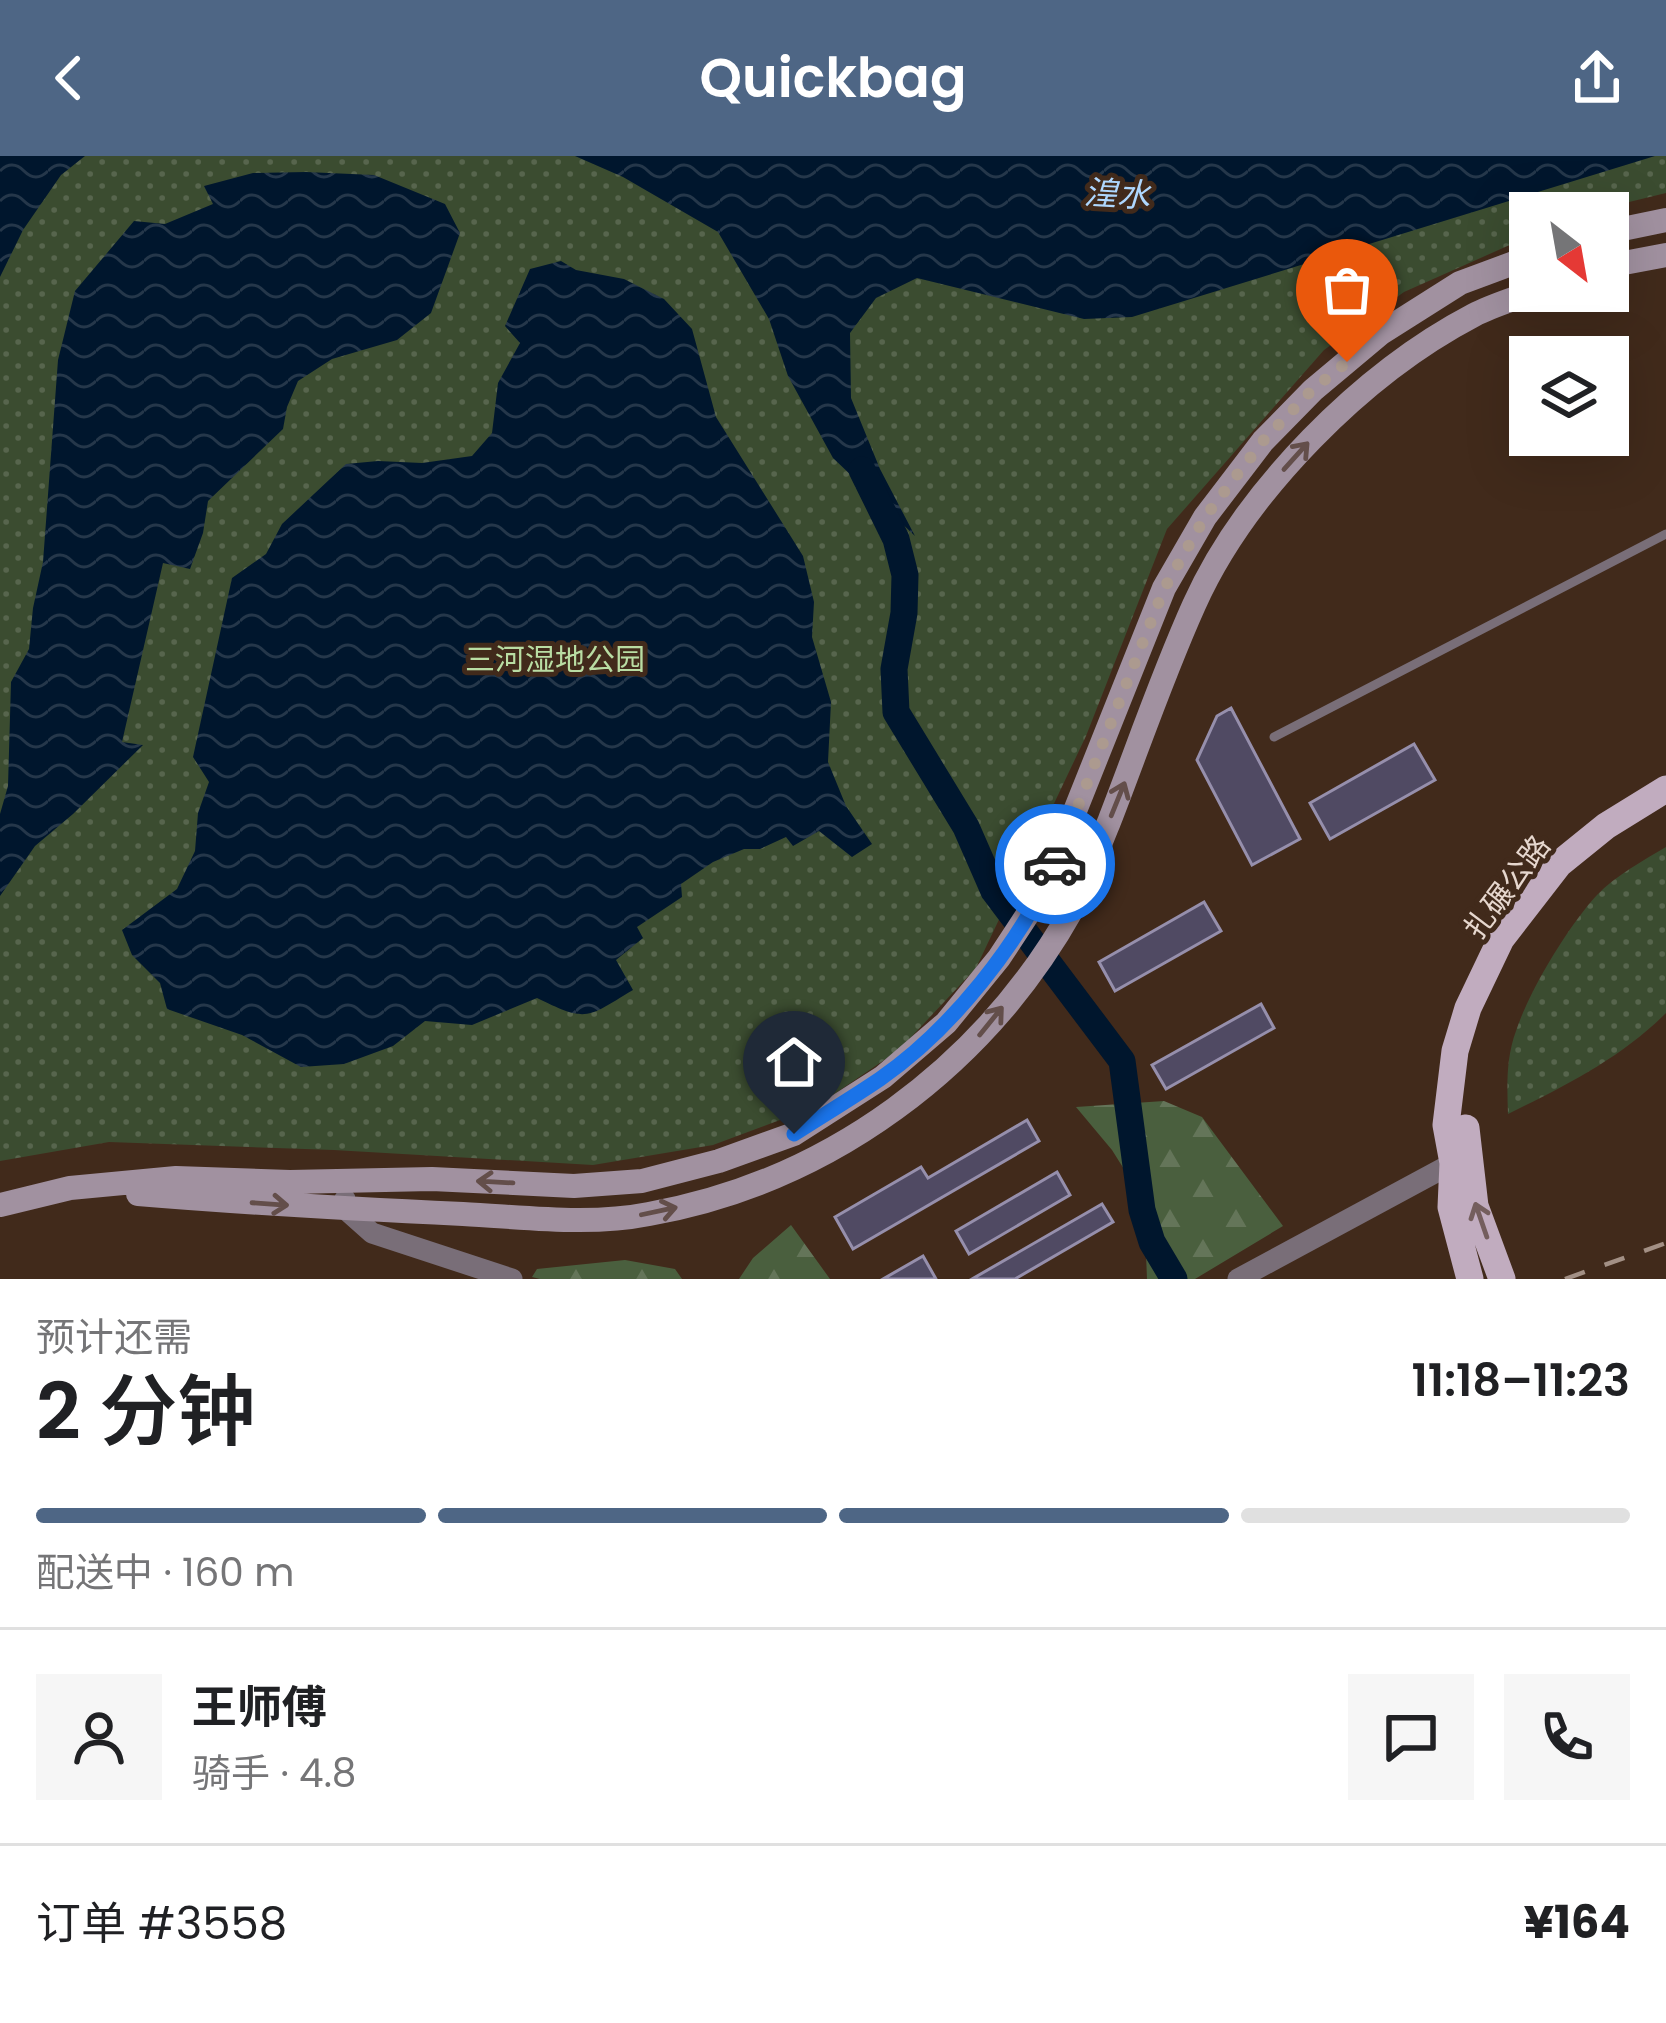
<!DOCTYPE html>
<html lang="zh">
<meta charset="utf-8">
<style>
:root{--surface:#fff;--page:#f6f6f6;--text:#202124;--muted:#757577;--line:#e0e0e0;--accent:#4e6685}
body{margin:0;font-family:Poppins,"Noto Sans SC",sans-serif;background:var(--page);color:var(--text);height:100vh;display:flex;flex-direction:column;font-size:45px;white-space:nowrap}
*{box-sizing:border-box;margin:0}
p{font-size:39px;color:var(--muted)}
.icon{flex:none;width:66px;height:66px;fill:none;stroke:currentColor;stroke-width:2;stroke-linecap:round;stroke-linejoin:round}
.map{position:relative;height:1123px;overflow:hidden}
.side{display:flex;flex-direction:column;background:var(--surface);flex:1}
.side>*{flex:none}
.needle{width:78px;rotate:149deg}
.fabs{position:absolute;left:1509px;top:36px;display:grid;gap:24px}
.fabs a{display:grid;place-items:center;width:120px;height:120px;border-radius:0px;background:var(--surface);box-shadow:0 12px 48px #0002;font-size:60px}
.pin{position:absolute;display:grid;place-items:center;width:102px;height:102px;color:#fff;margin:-123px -51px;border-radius:50% 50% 50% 0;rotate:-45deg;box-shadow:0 0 12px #0007}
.pin .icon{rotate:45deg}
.courier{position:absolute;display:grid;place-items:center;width:120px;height:120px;margin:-60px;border:9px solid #1a73e8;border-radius:50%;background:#fff;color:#222;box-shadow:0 3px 15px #0007}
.summary em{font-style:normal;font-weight:600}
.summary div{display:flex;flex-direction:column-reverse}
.summary{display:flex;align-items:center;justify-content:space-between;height:204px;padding:0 36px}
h1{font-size:78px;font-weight:600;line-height:90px}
.bar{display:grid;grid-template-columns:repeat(4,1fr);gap:18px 12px;align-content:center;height:144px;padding:0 36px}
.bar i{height:15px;border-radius:9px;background:var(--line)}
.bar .current{background:var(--accent)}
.bar p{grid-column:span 4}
.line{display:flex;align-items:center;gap:30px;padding:0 36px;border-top:3px solid var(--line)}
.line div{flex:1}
.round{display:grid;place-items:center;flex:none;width:126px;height:126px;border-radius:0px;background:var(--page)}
header{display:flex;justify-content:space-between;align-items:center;height:156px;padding:0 36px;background:var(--accent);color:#fff;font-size:54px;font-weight:600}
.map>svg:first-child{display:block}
.forest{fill:url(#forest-firs)}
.park{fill:url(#park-dots)}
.water{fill:url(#water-waves)}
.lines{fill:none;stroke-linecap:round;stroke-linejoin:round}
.river{stroke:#00162d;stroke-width:27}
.building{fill:#504a63;stroke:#968fac;stroke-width:3}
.service{stroke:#796e78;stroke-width:9}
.tertiary{stroke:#796e78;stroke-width:21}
.secondary{stroke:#a191a0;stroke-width:24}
.primary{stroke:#c1acbf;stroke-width:27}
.rail{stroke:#a39085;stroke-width:4.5;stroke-dasharray:21 21;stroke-linecap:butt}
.oneway{stroke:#634e4a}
.oneway2{stroke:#745e5d}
.done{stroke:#ac9a8f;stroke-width:12;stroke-dasharray:0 21.6}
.route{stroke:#1a73e8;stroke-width:15}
.labels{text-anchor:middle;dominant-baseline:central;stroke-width:10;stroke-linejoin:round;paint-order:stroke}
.park-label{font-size:30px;fill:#b9dda3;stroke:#412a1b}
.street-label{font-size:30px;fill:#e6d7ce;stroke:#412a1b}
.water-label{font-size:33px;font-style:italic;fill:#aed7fe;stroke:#412a1b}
</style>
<header><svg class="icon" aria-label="back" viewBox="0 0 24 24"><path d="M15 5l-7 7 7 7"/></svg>Quickbag<svg class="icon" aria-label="share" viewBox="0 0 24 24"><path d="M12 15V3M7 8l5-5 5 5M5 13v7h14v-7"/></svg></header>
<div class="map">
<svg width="1666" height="1123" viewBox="0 0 1666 1123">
<defs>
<pattern id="forest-firs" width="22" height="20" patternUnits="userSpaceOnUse" patternTransform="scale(3)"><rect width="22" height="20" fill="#4a5f3e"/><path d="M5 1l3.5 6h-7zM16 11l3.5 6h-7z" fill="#647559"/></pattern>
<pattern id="park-dots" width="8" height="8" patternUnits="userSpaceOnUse" patternTransform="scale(3)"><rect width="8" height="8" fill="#3b4c30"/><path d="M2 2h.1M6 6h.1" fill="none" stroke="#57654d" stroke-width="1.8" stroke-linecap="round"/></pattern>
<pattern id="water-waves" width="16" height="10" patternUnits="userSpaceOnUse" patternTransform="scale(3)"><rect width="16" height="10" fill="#00162d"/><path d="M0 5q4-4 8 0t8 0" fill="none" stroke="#25374a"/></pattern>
</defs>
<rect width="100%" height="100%" fill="#412a1b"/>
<path class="forest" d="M 1164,945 L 1202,961 L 1283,1070 L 1195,1123 L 1147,1123 L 1144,1045 L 1112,994 L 1076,951 Z
M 791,1069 L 830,1123 L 739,1123 L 753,1102 Z
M 625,1104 L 675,1113 L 682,1123 L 540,1123 L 532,1121 L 537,1113 Z"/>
<path class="park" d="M 0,0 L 1666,0 L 1666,37 L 1584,57 L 1530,57 L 1530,80 L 1404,136 L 1324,194 L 1167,373 L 1086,580 L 976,812 L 899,894 L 815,951 L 713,989 L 593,1009 L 334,994 L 109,986 L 0,1005 Z
M 1666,691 L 1666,857 C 1621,902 1565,930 1508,958 C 1507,930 1506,902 1516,875 C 1529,835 1569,769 1597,739 C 1615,720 1644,704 1666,691 Z"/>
<path class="water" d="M 0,0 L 85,0 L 61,19 L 23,74 L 0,121 Z
M 575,0 L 1655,0 L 1132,161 L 1084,163 L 917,122 L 876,142 L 850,177 L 851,242 L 880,313 L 915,380 L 833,302 L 788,220 L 769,163 L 718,76 L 623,21 Z
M 306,16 L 374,19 L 445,48 L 460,77 L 431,157 L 397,184 L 332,203 L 298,225 L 287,251 L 283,273 L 208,345 L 203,377 L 190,413 L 163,407 L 122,586 L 143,589 L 73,658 L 35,690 L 0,740 L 0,658 L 8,630 L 11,526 L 29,493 L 33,452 L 43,406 L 58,204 L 75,135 L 134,65 L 165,68 L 213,48 L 204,30 L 253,17 Z
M 561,105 L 576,114 L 624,123 L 664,143 L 692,173 L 716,261 L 803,400 L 814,446 L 812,481 L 831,546 L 828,606 L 846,650 L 872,688 L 852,701 L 819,675 L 793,690 L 786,681 L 760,693 L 744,693 L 713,706 L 681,728 L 682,741 L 637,771 L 643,782 L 616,804 L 633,834 C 586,862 588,867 537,842 L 472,869 L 425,865 L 393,890 L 344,908 L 301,911 L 242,879 L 167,853 L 160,827 L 132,799 L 122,774 L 177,733 L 195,695 L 198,657 L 209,626 L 193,601 L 232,422 L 266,398 L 282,368 L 346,308 L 378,305 L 422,307 L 472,300 L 492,277 L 498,227 L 520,187 L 505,170 L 530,113 Z"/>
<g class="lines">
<path class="river" d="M 862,314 L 896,383 L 905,419 L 904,457 L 894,513 L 896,556 L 966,671 L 994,735 L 1122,905 L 1142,1054 L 1152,1086 L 1174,1123"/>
</g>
<path class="building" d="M 1231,552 L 1300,683 L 1252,709 L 1197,604 L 1217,560 Z
M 1414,588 L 1435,624 L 1330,683 L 1310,647 Z
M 1204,746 L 1221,775 L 1115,835 L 1099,806 Z
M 1261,848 L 1274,872 L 1166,933 L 1152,909 Z
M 1027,964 L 1039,985 L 853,1093 L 835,1061 L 921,1011 L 928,1022 Z
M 1057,1016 L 1070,1039 L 969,1098 L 956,1075 Z
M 1102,1048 L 1113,1066 L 1015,1123 L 972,1123 Z
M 923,1100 L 936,1123 L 883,1123 Z"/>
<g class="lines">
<path class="service" d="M 1274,581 L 1666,378"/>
<path class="tertiary" d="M 345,1043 L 345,1053 L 372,1077 L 512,1123
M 1238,1123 L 1453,1007 L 1466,1004"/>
<path class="secondary" d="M 1608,76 L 1666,64
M 1608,110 L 1666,99
M 138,1038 C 246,1047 355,1053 463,1058 C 524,1061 589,1070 649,1058 C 829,1026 984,911 1073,752 C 1087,725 1097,694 1109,666 C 1137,594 1162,520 1194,449 C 1245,335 1363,217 1474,159 C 1493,149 1515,143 1535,135
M 0,1049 L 70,1032 L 176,1022 L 290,1026 L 432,1023 L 574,1030 L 642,1025 L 719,1005 L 794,978 L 883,921 L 946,867 L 999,802 L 1043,735 L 1164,432 L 1205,361 L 1263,285 L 1313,234 L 1381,177 L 1460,127 L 1530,101"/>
<path class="primary" d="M 1466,972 L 1475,1050 L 1502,1123
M 1470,1123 L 1451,1051 L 1453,1007 L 1446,969 L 1455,895 L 1468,852 L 1501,783 L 1559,708 L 1606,670 L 1666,633"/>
<path class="rail" d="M 1565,1123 L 1666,1087"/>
</g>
<defs><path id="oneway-shaft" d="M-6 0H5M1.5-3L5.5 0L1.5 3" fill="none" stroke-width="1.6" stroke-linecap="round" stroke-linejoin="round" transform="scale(3)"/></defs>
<g class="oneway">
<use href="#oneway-shaft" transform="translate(1296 300) rotate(-48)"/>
<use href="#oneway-shaft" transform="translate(1118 643) rotate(-68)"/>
<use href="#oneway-shaft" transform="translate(991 865) rotate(-51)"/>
<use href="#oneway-shaft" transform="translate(495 1026) rotate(-177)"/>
<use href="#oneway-shaft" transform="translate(270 1048) rotate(4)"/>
<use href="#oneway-shaft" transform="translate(659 1055) rotate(-12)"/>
</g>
<use class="oneway2" href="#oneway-shaft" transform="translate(1481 1064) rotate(-109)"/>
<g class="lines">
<path class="done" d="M 1055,708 L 1164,433 L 1205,361 L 1263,285 L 1312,234 L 1347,206"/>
<path class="route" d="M 794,978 C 822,960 852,942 880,923 C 952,873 1020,787 1055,708"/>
</g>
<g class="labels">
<g class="park-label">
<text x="555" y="503">三河湿地公园</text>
</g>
<g class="street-label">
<text transform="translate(1507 731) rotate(-53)">扎碾公路</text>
</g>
<g class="water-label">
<text transform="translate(1117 38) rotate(3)">湟水</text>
</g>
</g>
</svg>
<div class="fabs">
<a><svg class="needle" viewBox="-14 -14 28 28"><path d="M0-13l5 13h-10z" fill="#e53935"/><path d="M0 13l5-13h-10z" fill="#757577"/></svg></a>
<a><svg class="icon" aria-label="layers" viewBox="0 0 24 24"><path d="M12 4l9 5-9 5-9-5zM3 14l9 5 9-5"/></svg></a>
</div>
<div class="pin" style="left:1347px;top:206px;background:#ea580c"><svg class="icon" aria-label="bag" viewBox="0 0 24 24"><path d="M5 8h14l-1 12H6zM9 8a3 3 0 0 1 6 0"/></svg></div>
<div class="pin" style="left:794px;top:978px;background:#1f2937"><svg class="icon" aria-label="home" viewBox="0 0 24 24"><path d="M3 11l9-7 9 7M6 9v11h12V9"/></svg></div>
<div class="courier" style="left:1055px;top:708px"><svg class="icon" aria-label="car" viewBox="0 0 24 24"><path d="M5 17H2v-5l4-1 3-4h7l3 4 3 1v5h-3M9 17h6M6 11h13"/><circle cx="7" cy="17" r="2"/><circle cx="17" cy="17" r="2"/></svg></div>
</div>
<section class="side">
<div class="summary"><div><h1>2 分钟</h1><p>预计还需</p></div><em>11:18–11:23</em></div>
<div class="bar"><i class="current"></i><i class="current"></i><i class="current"></i><i></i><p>配送中 · 160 m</p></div>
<div class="line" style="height:216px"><a class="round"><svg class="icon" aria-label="person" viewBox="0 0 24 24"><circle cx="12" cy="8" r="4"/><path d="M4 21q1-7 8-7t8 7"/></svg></a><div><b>王师傅</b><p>骑手 · 4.8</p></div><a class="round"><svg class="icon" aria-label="chat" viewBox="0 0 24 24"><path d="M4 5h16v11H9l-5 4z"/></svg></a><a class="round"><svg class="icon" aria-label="phone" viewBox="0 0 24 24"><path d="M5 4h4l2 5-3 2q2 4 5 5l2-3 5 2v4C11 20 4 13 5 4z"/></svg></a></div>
<div class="line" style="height:156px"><div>订单 #3558</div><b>¥164</b></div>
</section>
